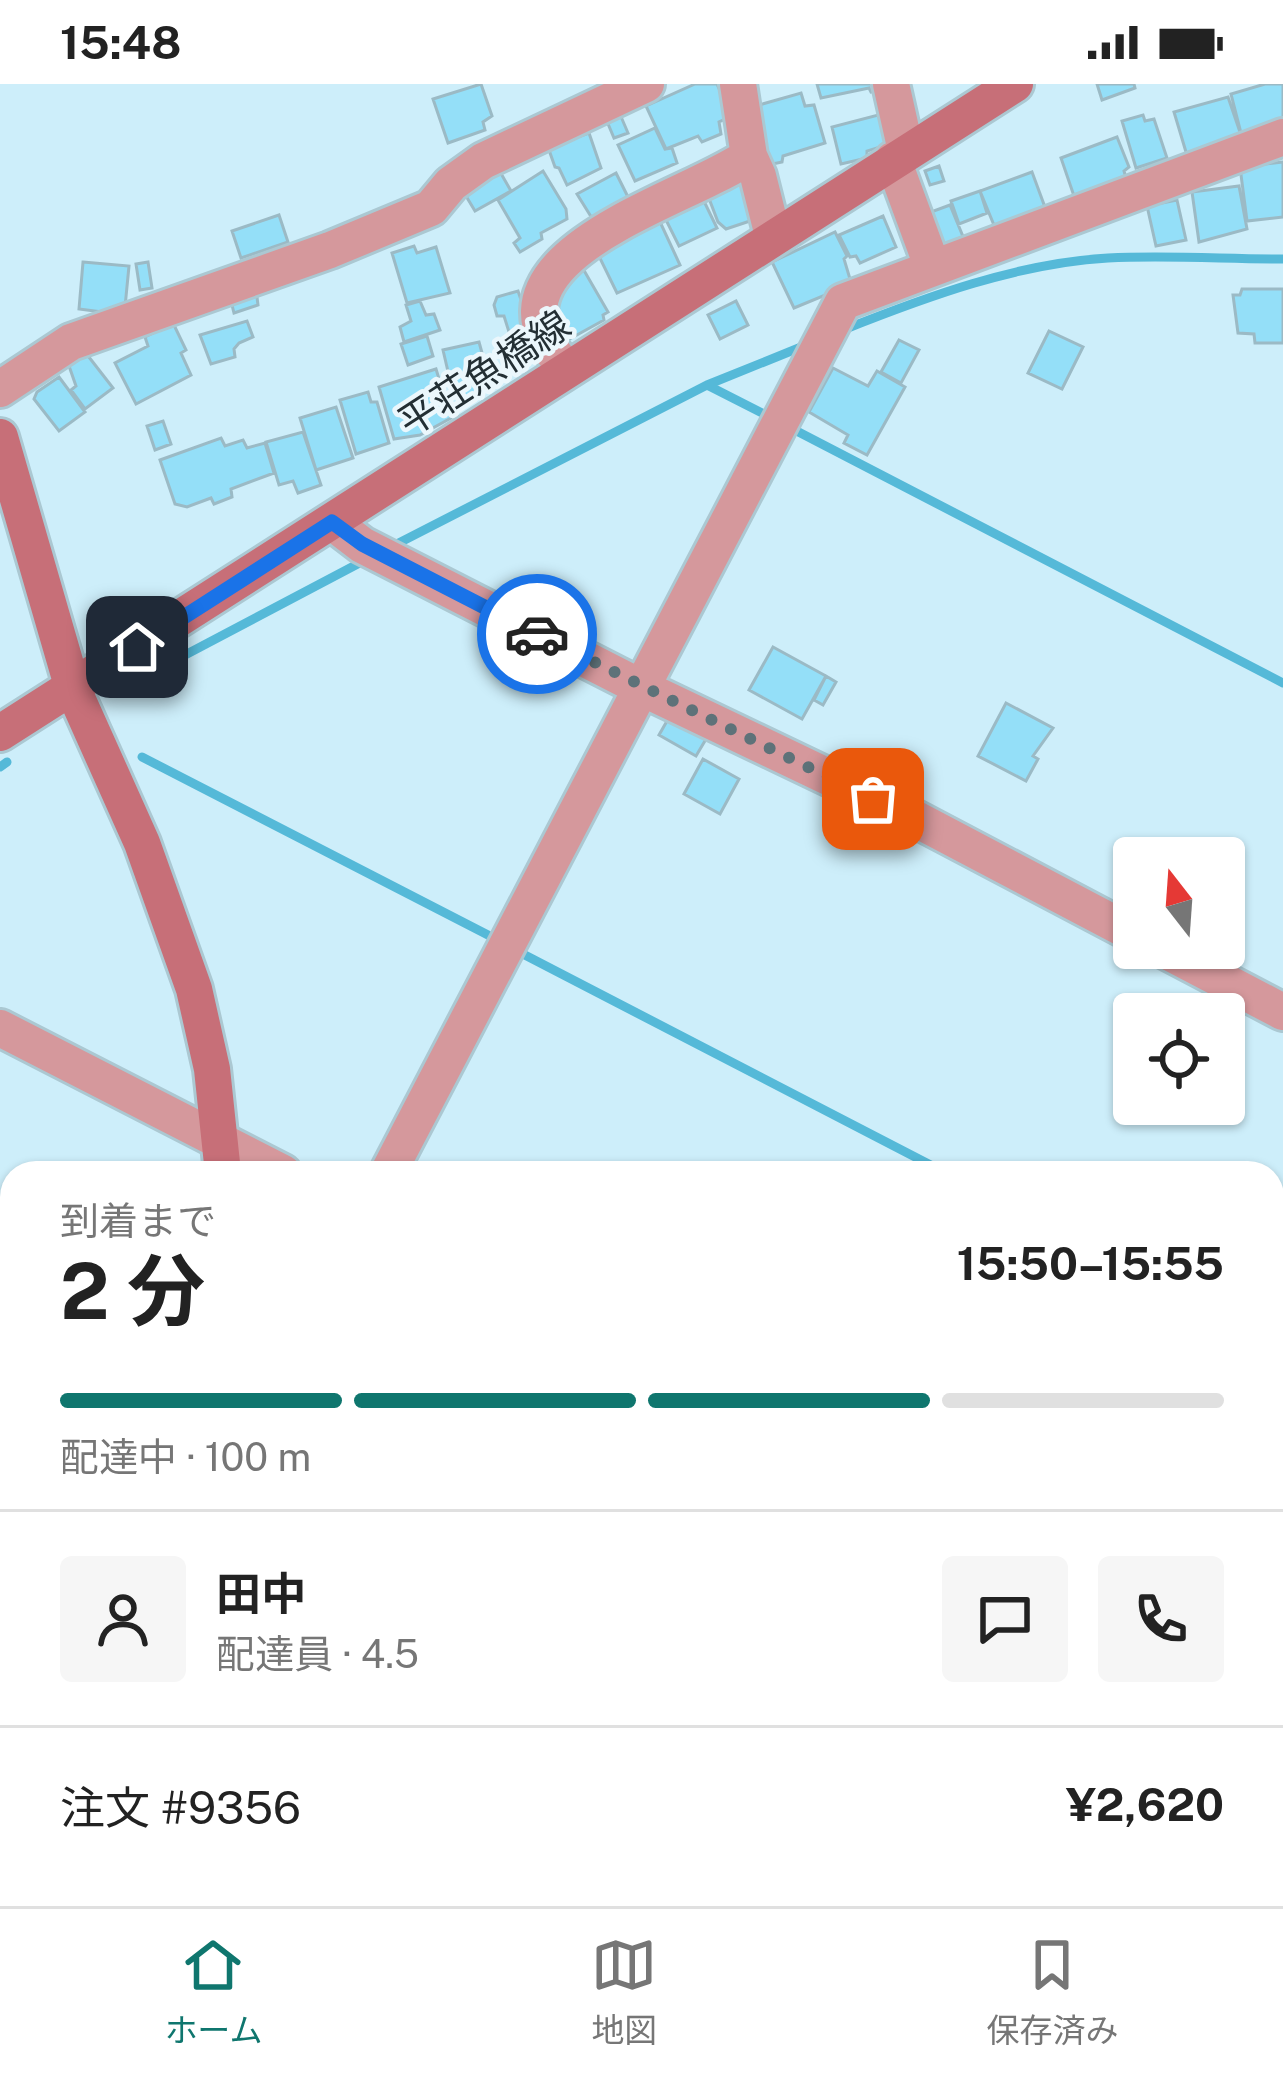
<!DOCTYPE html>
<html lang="ja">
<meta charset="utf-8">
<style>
:root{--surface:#fff;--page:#f6f6f6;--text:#222;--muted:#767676;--line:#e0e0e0;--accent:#0f766e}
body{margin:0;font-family:"Public Sans","Noto Sans JP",sans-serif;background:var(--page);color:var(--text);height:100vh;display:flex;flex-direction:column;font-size:45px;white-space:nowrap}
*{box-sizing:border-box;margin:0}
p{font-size:39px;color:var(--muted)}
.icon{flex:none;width:66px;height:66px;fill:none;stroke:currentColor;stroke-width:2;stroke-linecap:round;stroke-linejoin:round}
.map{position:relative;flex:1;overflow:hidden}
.details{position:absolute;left:0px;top:1077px;width:1284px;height:747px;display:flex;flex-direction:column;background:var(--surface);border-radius:36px 36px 0 0;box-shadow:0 3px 9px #0004}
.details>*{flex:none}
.needle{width:78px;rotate:343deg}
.controls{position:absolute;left:1113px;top:753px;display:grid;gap:24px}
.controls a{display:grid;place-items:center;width:132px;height:132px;border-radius:12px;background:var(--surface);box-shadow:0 3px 9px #0004;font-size:60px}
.pin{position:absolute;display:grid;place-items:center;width:102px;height:102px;color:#fff;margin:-51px;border-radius:24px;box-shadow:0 6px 18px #0006}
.courier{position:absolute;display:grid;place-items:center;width:120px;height:120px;margin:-60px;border:9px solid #1a73e8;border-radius:50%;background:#fff;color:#222;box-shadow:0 3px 15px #0007}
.overview em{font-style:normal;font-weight:700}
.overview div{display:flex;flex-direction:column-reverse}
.overview{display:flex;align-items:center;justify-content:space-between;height:204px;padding:0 60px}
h1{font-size:78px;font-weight:700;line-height:90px}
.bar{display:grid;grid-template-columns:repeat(4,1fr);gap:18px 12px;align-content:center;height:144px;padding:0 60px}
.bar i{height:15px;border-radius:9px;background:var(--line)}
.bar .on{background:var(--accent)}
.bar p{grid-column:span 4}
.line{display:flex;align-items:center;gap:30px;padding:0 60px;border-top:3px solid var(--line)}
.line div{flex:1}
.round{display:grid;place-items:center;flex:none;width:126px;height:126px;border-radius:12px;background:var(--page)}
.status{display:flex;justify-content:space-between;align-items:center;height:84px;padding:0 60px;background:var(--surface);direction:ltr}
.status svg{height:33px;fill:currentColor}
.tabs{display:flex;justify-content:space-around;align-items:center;height:168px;border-top:3px solid var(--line);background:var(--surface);font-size:33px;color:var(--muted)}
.tabs a{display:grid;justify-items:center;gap:6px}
.tabs .on{color:var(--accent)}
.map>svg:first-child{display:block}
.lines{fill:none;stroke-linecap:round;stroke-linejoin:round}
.stream{stroke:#55b9d8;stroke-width:9}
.building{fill:#94dff8;stroke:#9bbac5;stroke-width:3}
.street-casing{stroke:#abc8d2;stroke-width:42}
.secondary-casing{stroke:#abc8d2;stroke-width:42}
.street{stroke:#d5989c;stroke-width:36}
.secondary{stroke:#c76f78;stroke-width:36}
.done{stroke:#5e7279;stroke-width:12;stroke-dasharray:0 21.6}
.route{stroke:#1a73e8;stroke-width:15}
.labels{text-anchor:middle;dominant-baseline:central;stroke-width:9;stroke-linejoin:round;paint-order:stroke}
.street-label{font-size:39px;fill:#232f34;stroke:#ebf7fc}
</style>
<div class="status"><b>15:48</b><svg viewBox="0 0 49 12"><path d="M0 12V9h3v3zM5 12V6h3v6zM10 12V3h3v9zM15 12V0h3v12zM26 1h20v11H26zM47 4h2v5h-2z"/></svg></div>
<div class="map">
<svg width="1283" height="1822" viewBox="0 0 1283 1822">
<rect width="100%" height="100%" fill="#cdeefa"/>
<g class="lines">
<path class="stream" d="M 843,246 C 926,213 1018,179 1108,174 C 1166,171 1225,175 1283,175
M 707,301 L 772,334
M 787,342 L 1283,599
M 389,464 L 707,301 L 811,259
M 149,590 L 369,474
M 142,673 L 488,851
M 0,683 L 7,678
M 521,869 L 946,1089
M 1272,1258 L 1283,1263
M 0,1280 L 12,1287
M 1029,1812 L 1048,1822"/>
</g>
<path class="building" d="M 481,0 L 492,32 L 483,38 L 485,46 L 448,59 L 433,15 Z
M 695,0 L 717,0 L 732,32 L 719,38 L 721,50 L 702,58 L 698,52 L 666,65 L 646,22 Z
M 817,0 L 881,0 L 883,6 L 871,8 L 869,4 L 821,14 Z
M 1097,0 L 1134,0 L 1135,4 L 1102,16 Z
M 1265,0 L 1283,0 L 1283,45 L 1241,49 L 1231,10 Z
M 801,9 L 805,22 L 814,21 L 825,59 L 783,72 L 782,78 L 763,82 L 752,23 Z
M 1228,13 L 1241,51 L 1189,78 L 1174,28 Z
M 619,28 L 628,49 L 614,54 L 606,35 Z
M 882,30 L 890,60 L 867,67 L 867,74 L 841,80 L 832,43 Z
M 1143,31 L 1145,37 L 1154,35 L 1167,74 L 1136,84 L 1122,37 Z
M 655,44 L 665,65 L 672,64 L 677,79 L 635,97 L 618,61 Z
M 589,49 L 601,84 L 567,101 L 559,84 L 555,83 L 549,66 L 550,55 L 572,55 Z
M 1117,53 L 1129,83 L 1124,87 L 1128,101 L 1074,112 L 1061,74 Z
M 1283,78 L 1283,133 L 1247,137 L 1240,83 Z
M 939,82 L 944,97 L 930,101 L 925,87 Z
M 499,86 L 511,107 L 475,127 L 463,107 Z
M 543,87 L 566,125 L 567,135 L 541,149 L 542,155 L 520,168 L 514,159 L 520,154 L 498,116 Z
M 1032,88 L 1046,126 L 996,146 L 980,107 Z
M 616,89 L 631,119 L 595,139 L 577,110 Z
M 745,90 L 759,134 L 726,145 L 718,138 L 705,104 Z
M 1239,102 L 1247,145 L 1199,158 L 1192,108 Z
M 980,107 L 987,129 L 959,140 L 951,117 Z
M 700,109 L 717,144 L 679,162 L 662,128 Z
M 1177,116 L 1186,156 L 1156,162 L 1147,122 Z
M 950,121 L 964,155 L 936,167 L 920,132 Z
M 655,127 L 680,181 L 617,209 L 595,164 Z
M 279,131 L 288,158 L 241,174 L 232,147 Z
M 883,132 L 896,163 L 860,179 L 856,172 L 850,173 L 839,151 Z
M 835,148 L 847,172 L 844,175 L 850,195 L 840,200 L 840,205 L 794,224 L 772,178 Z
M 414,162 L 417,169 L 436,163 L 450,209 L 407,219 L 392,169 Z
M 83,178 L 129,182 L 125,223 L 111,224 L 110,229 L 79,225 Z
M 148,178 L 152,204 L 140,206 L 136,180 Z
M 582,183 L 608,228 L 603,231 L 604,236 L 566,257 L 545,211 Z
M 256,205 L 258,221 L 234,229 L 230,213 Z
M 1242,205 L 1283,205 L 1283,259 L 1255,259 L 1254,250 L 1238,249 L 1233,211 L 1240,211 Z
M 518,207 L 530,242 L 509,248 L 504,232 L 497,232 L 494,221 L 497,213 Z
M 420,217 L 426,231 L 434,230 L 440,246 L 404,258 L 400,243 L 411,237 L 406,221 Z
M 736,217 L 748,241 L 720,255 L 708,231 Z
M 247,237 L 253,253 L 239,259 L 234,265 L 235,273 L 211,280 L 200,251 Z
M 173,239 L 186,266 L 181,269 L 191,291 L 136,320 L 115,279 L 148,262 L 145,253 Z
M 1049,247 L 1083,263 L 1062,305 L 1028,289 Z
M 427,252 L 433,272 L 408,281 L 401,260 Z
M 899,256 L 919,266 L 901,299 L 881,288 Z
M 479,258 L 492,305 L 461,314 L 453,309 L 443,266 Z
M 85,268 L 113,304 L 85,325 L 71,306 L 76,302 L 68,279 Z
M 833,284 L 868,302 L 877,287 L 905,303 L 867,371 L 844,359 L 848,351 L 809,328 Z
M 436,285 L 451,334 L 420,351 L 394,355 L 379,303 Z
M 59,293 L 85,328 L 59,347 L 34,315 L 37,308 Z
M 368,308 L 371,318 L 377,318 L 389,359 L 356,370 L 340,316 Z
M 336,323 L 353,374 L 316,386 L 300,334 Z
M 163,337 L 171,360 L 155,366 L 147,342 Z
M 303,348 L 321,401 L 298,409 L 293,397 L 279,401 L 266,358 Z
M 221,354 L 225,362 L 243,356 L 247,364 L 265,359 L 274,389 L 231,405 L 232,413 L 214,420 L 211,414 L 187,423 L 175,420 L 160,376 Z
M 773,563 L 826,592 L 802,635 L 749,606 Z
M 826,592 L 836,598 L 823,621 L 814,616 Z
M 1006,619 L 1053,644 L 1033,672 L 1038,675 L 1026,697 L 978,672 Z
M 671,630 L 709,650 L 696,672 L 659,651 Z
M 703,675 L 739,695 L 720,730 L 684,710 Z"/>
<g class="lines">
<defs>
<path id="street" d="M 738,0 L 749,72 L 758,92 L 773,152
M 891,0 L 906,67
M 893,76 L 932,182
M 567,285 C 460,173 690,116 749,72
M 0,305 L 71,258 L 330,166 L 431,124 L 451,100 L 483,77 L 646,0
M 332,438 L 362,461 L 640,603 L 912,733 L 1134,850
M 1161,864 L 1283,928
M 0,944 L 283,1089
M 388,1089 L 843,218 L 1283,53
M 1272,1496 L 1283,1474
M 1272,1605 L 1283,1610
M 0,1617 L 12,1624
M 1098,1822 L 1103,1812"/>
<path id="secondary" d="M 0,353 L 73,605 L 142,759 L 194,905 L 212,985 L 223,1089
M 0,649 L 1015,0
M 357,1812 L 376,1822
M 11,1822 L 17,1812"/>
</defs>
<use href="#street" class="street-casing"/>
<use href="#secondary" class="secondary-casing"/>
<use href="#street" class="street"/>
<use href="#secondary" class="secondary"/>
</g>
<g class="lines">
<path class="done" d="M 537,550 L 873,715"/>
<path class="route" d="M 137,563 L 332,438 L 362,460 L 537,550"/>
</g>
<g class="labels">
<g class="street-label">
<text transform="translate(484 289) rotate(-33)">平荘魚橋線</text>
</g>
</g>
</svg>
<div class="controls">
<a><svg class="needle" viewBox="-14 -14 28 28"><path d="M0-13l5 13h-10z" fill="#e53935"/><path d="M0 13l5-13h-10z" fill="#767676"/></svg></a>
<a><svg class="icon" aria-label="locate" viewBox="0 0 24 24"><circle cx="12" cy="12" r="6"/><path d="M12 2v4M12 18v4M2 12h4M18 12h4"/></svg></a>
</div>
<div class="pin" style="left:873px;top:715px;background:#ea580c"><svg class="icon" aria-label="bag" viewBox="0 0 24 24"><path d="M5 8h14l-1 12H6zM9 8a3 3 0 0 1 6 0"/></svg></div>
<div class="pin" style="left:137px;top:563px;background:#1f2937"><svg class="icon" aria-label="home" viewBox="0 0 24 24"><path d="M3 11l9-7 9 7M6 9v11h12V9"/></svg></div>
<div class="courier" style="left:537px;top:550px"><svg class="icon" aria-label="car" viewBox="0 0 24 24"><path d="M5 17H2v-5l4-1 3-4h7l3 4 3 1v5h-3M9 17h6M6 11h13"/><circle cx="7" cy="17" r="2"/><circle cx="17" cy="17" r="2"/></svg></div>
<section class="details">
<div class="overview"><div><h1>2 分</h1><p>到着まで</p></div><em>15:50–15:55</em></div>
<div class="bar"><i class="on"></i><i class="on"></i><i class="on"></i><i></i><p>配達中 · 100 m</p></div>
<div class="line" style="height:216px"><a class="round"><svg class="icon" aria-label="person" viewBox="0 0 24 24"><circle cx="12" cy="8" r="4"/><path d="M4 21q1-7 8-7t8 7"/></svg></a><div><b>田中</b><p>配達員 · 4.5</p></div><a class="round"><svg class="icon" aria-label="chat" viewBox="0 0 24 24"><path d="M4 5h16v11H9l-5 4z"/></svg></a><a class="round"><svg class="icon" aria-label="phone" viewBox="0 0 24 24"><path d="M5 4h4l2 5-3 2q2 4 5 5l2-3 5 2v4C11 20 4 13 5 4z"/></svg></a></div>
<div class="line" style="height:156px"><div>注文 #9356</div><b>¥2,620</b></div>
</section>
</div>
<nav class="tabs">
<a class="on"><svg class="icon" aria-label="home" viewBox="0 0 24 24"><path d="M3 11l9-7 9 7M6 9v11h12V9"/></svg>ホーム</a>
<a><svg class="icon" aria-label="map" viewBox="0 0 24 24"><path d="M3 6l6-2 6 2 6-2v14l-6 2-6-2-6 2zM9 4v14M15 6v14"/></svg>地図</a>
<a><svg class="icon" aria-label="saved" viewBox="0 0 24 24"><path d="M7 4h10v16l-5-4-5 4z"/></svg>保存済み</a>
</nav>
